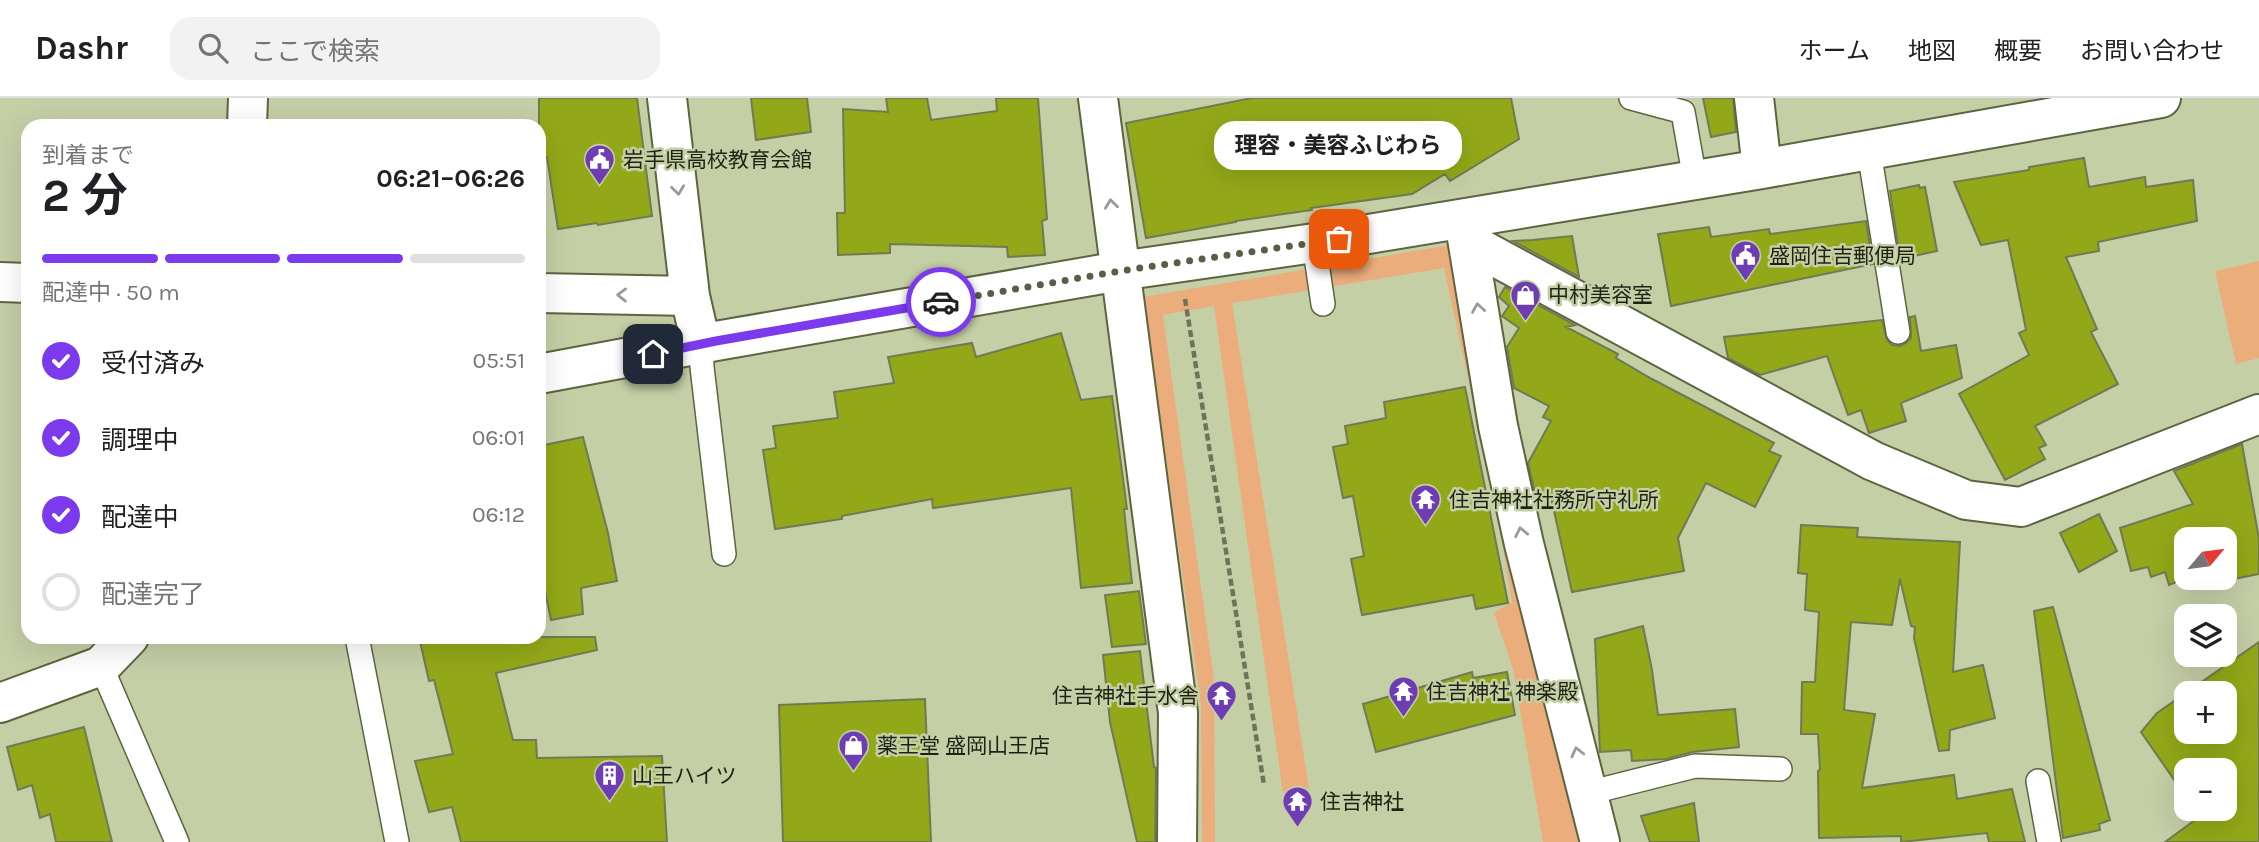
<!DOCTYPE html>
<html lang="ja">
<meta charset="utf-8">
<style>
:root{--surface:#fff;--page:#f2f2f2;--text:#202124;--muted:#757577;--line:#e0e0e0;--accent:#7c3aed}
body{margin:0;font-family:Karla,"Noto Sans JP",sans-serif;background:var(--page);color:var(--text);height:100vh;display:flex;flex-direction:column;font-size:26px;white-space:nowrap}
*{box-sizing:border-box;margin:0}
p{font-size:23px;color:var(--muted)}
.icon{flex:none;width:38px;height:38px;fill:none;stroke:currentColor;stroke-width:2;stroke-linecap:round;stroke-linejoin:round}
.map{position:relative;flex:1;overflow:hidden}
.side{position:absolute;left:21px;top:21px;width:525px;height:525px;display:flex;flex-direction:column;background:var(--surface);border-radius:21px;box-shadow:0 7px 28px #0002}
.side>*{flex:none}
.needle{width:46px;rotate:61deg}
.buttons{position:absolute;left:2174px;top:429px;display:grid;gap:14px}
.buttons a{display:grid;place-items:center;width:63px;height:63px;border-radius:14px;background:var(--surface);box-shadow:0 7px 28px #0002;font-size:35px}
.pin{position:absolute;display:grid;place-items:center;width:60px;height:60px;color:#fff;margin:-30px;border-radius:14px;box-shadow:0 4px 10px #0006}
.courier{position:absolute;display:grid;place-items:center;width:70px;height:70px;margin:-35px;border:5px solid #7c3aed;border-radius:50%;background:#fff;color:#222;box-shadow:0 2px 9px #0007}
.bubble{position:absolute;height:49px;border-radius:21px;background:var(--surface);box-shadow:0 7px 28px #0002;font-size:23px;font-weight:700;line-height:49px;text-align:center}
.head em{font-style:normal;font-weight:700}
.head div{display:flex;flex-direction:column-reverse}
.head{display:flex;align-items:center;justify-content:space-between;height:119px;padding:0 21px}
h1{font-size:46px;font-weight:700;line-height:52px}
.bar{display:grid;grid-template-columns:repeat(4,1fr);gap:10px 7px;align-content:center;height:84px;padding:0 21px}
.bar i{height:9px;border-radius:5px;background:var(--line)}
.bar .on{background:var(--accent)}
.bar p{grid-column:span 4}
ol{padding:0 21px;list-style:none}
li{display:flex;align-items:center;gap:21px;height:77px}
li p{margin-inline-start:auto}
li .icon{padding:7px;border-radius:50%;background:var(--accent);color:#fff;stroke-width:4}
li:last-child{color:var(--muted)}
li i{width:38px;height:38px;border:4px solid var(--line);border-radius:50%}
header{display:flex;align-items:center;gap:42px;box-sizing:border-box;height:98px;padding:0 35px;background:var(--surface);border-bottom:2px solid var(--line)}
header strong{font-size:33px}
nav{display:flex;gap:38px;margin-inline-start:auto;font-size:24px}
.search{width:490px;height:63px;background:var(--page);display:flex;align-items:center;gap:18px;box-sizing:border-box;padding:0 24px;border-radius:21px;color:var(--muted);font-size:26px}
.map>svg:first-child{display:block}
.green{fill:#ecad7d}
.building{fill:#93a818;stroke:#717a54;stroke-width:2;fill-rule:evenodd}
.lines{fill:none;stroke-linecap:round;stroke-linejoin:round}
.service-casing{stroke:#5c653f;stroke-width:26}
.minor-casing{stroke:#5c653f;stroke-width:42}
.path{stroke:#6e7458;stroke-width:4.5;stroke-dasharray:7 3.5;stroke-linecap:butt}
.service{stroke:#fff;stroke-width:23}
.minor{stroke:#fff;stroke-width:38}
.oneway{stroke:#9a9c94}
.done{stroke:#595f46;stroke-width:7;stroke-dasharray:0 12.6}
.route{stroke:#7c3aed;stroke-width:9}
.labels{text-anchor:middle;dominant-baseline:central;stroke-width:5;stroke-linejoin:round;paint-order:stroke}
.poi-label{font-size:21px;fill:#1f2212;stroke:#c5cfa6;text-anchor:start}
</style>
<header>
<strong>Dashr</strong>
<div class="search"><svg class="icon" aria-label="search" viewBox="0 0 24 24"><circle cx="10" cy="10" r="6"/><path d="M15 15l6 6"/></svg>ここで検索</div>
<nav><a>ホーム</a><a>地図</a><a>概要</a><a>お問い合わせ</a></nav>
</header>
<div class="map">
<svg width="2259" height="744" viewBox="0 0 2259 744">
<rect width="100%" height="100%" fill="#c5cfa6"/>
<path class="green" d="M 1450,147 L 1586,744 L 1543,744 L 1513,571 L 1494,515 L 1512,504 L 1496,408 L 1444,170 L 1232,205 L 1309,690 L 1283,695 L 1214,208 L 1163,217 L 1214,582 L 1215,744 L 1202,744 L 1201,607 L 1143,199 Z
M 2259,163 L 2259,260 L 2236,266 L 2215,173 Z"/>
<path class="building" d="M 539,0 L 637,0 L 652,118 L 598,127 L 597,125 L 558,131 L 547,59 L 539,60 Z
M 751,0 L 807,0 L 811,34 L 756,42 Z
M 886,0 L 927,0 L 931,22 L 997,13 L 996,0 L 1038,0 L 1047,121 L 1042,123 L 1045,157 L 1008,159 L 1007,149 L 890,146 L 890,155 L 838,157 L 837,115 L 845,115 L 843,11 L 888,14 Z
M 1252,0 L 1511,0 L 1519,41 L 1450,83 L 1445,76 L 1412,96 L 1311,110 L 1312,112 L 1236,123 L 1236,124 L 1146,140 L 1126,25 Z
M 1703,0 L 1733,0 L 1736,34 L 1711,39 Z
M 2084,60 L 2089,89 L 2145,79 L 2146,89 L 2193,82 L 2197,123 L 2098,144 L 2099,153 L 2066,159 L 2097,231 L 2091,234 L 2118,286 L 2035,328 L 2046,347 L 2039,350 L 2045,361 L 2005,382 L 1959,296 L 2029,257 L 2019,235 L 2026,232 L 2008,142 L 1981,147 L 1954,84 L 2029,72 L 2029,69 Z
M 1919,87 L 1920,90 L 1925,89 L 1937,153 L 1900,161 L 1890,93 Z
M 1866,123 L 1873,166 L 1671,208 L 1658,136 L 1709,129 L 1711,139 L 1769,131 L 1770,136 Z
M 1572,138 L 1579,179 L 1513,143 L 1532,142 Z
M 1505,189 L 1575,227 L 1566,229 L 1618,256 L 1616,260 L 1652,281 L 1774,345 L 1769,353 L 1781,358 L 1755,409 L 1706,385 L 1678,440 L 1684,473 L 1572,494 L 1552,404 L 1537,405 L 1528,365 L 1551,323 L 1543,319 L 1549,308 L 1514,290 L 1507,249 L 1519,230 L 1502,218 L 1509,208 L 1499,199 Z
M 1915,218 L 1921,253 L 1956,247 L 1962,280 L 1901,305 L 1906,323 L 1869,335 L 1861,312 L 1848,317 L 1827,258 L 1760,277 L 1728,260 L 1724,239 L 1882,222 L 1887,242 L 1892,247 L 1900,248 L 1906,245 L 1911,240 L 1910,219 Z
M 1061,235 L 1081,302 L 1112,298 L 1127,411 L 1124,411 L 1132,485 L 1081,490 L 1071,390 L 933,410 L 932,401 L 842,418 L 842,421 L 775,431 L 763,352 L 776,350 L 773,328 L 838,320 L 834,294 L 894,285 L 888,259 L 972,245 L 976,259 Z
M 1465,289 L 1508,505 L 1476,511 L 1473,497 L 1362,517 L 1351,461 L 1364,458 L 1353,398 L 1343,400 L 1333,349 L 1348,346 L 1345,328 L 1386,320 L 1384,304 Z
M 583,339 L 608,435 L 617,483 L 581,490 L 583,516 L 551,522 L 539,464 L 539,348 Z
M 2242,346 L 2259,441 L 2259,476 L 2189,490 L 2188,480 L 2224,480 L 2224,441 L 2186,441 L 2186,480 L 2169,487 L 2165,474 L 2151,479 L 2148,469 L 2131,473 L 2120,430 L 2193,406 L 2174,373 Z
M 2099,416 L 2117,453 L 2079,474 L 2060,435 Z
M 1801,427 L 1858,430 L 1857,439 L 1960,444 L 1953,574 L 1983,567 L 1995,620 L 1950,632 L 1949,652 L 1939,653 L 1914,540 L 1915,529 L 1911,528 L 1900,481 L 1892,527 L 1851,524 L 1844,612 L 1875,616 L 1862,690 L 1954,677 L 1957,701 L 2012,691 L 2025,744 L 1989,744 L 1987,735 L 1901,744 L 1901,738 L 1819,740 L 1818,673 L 1820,672 L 1818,636 L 1801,636 L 1802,584 L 1815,584 L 1819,514 L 1805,512 L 1807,476 L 1798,475 Z
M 1139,493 L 1146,546 L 1112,549 L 1105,497 Z
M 2053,509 L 2110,722 L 2099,726 L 2100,732 L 2063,740 L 2034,513 Z
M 1643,528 L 1652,572 L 1658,617 L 1735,611 L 1739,649 L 1692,654 L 1666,661 L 1632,663 L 1631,652 L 1600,654 L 1595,541 Z
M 419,539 L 595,539 L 597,552 L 496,575 L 513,642 L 536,642 L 537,660 L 662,658 L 667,744 L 461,744 L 452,709 L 429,714 L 415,663 L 453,656 L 434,582 L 429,583 Z
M 2259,544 L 2259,744 L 2165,744 L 2199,719 L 2193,710 L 2224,710 L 2224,672 L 2186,672 L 2186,699 L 2141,634 L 2157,615 ZM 2186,595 L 2224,595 L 2224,634 L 2186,634 Z
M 1140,553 L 1154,669 L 1156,670 L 1155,744 L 1137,744 L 1110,624 L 1103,557 Z
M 1472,574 L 1473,580 L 1507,574 L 1515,617 L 1376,654 L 1363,606 Z
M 925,601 L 931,744 L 783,744 L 779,607 Z
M 84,629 L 112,744 L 56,744 L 50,716 L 40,720 L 32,687 L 18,692 L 7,649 Z
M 1694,705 L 1699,744 L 1650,744 L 1641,718 Z"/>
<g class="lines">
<defs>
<path id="service" d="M 1631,0 L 1683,14 L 1695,82
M 1869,53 L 1898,234
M 1314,145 L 1323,206
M 701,246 L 702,269 L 724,456
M 357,539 L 397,744
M 101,568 L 177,744
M 2038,683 L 2049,744
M 1588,695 L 1695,668 L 1780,671"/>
<path id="minor" d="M 667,0 L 690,198 L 701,246
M 1098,0 L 1178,615 L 1177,744
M 1754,0 L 1762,71
M 247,28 L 248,0
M 1465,128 L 1498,328 L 1524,446 L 1600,744
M 1468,144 L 1873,363 L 1966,402 L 2021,409 L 2259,316
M 0,184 L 28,185
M 539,195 L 690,198
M 539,276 L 716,243 L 1120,173 L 1314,145 L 1762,71 L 2161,0
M 0,605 L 101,568 L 129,539"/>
</defs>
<use href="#service" class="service-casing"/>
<use href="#minor" class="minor-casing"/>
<path class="path" d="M 1185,201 L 1264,687"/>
<use href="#service" class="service"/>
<use href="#minor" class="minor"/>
</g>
<defs><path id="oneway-chevron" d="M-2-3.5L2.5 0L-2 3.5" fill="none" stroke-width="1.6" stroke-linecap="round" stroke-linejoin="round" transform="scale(1.75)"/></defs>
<g class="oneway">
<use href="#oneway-chevron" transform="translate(678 92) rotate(83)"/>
<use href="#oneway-chevron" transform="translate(1111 106) rotate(-97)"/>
<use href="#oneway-chevron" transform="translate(622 197) rotate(-179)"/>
<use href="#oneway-chevron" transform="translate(1478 210) rotate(-99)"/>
<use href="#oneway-chevron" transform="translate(1521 434) rotate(-102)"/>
<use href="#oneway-chevron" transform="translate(1577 654) rotate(-104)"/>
</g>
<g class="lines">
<path class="done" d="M 941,204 L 1120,173 L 1339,141"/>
<path class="route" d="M 653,256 L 716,243 L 941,204"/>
</g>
<defs>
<symbol id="civic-pin" viewBox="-11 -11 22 30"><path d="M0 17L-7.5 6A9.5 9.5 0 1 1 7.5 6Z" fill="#6e3cb3" stroke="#c5cfa6"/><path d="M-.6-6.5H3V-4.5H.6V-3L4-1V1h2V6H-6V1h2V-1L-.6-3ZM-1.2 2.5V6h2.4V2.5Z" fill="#fff"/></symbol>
<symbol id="shop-pin" viewBox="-11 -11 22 30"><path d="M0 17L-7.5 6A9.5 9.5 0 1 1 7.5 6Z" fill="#6e3cb3" stroke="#c5cfa6"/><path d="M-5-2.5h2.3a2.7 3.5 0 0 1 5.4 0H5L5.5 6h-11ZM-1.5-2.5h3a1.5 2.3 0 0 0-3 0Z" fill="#fff"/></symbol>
<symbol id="temple-pin" viewBox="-11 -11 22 30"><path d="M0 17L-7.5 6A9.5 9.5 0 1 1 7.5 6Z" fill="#6e3cb3" stroke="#c5cfa6"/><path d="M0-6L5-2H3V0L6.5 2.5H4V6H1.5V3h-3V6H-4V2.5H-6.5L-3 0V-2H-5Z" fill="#fff"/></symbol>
<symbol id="building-pin" viewBox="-11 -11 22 30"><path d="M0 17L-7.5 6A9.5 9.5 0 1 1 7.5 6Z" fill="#6e3cb3" stroke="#c5cfa6"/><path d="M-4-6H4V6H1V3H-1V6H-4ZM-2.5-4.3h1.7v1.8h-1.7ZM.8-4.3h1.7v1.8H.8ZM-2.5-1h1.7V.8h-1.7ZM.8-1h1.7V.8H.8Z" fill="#fff"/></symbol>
</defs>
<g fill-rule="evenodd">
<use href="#civic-pin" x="582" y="44" width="35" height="47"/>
<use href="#civic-pin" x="1728" y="140" width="35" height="47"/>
<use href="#shop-pin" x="1508" y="180" width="35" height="47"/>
<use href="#temple-pin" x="1408" y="384" width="35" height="47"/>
<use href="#temple-pin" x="1386" y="576" width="35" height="47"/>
<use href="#temple-pin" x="1204" y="580" width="35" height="47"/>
<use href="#shop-pin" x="836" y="630" width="35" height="47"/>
<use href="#building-pin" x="592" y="660" width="35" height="47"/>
<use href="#temple-pin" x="1280" y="686" width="35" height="47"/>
</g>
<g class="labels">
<g class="poi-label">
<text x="623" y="62">岩手県高校教育会館</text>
<text x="1769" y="158">盛岡住吉郵便局</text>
<text x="1548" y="197">中村美容室</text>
<text x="1449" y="402">住吉神社社務所守礼所</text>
<text x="1426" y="594">住吉神社 神楽殿</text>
<text x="1199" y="598" text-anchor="end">住吉神社手水舎</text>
<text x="877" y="648">薬王堂 盛岡山王店</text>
<text x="632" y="678">山王ハイツ</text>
<text x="1320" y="704">住吉神社</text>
</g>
</g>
</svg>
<div class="buttons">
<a><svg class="needle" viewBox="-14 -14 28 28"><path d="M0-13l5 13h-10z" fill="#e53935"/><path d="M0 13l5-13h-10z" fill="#757577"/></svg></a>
<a><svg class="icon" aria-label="layers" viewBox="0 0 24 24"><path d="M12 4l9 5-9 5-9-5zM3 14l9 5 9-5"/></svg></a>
<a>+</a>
<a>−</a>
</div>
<div class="pin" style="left:1339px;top:141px;background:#ea580c"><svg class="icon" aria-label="bag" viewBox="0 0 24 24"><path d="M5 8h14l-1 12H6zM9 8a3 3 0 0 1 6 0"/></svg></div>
<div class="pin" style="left:653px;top:256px;background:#1f2937"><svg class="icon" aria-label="home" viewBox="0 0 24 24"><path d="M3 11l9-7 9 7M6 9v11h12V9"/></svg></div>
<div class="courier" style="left:941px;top:204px"><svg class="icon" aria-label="car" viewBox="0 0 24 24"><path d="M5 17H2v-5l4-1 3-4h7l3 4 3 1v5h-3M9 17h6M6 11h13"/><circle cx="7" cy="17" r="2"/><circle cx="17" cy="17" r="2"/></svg></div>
<div class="bubble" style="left:1214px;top:23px;width:248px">理容・美容ふじわら</div>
<section class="side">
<div class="head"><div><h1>2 分</h1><p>到着まで</p></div><em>06:21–06:26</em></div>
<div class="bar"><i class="on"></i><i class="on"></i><i class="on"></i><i></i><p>配達中 · 50 m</p></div>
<ol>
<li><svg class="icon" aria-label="check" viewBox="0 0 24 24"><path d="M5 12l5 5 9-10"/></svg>受付済み<p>05:51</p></li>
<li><svg class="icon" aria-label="check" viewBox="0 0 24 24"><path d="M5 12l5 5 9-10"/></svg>調理中<p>06:01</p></li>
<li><svg class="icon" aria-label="check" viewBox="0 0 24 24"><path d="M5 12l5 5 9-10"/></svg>配達中<p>06:12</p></li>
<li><i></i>配達完了</li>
</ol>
</section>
</div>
